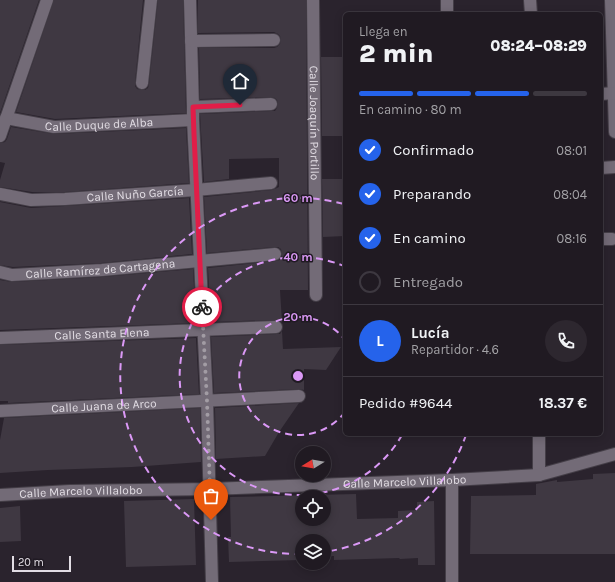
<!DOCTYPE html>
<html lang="es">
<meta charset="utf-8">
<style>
:root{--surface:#201a22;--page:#2d272f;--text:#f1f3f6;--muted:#a2a1a5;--line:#3d3840;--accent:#2563eb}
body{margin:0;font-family:Karla,sans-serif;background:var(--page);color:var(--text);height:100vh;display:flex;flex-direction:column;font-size:15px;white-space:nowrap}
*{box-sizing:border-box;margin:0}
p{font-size:13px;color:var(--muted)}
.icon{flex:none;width:22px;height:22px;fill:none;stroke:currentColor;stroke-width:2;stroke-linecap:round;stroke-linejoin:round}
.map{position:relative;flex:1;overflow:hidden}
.drawer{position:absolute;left:343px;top:12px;width:260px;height:424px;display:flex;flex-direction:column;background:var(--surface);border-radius:6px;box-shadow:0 2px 10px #0003,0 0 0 1px var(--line)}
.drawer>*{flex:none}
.needle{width:26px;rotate:259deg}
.fabs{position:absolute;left:295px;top:446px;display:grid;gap:8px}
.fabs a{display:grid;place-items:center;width:36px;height:36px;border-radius:50%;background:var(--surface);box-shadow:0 2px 10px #0003,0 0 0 1px var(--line);font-size:20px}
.scale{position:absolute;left:12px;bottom:10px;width:59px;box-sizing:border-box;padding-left:4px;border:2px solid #e2dde4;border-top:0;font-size:11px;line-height:14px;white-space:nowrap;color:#e2dde4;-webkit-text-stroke:3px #201a23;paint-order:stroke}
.pin{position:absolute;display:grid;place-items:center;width:34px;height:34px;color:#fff;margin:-41px -17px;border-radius:50% 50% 50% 0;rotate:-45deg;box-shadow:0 0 4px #0007}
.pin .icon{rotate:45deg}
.courier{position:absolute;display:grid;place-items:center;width:40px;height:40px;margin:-20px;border:3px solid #e11d48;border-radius:50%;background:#fff;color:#222;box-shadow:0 1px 5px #0007}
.head em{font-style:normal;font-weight:800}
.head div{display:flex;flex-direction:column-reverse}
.head{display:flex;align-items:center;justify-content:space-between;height:68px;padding:0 16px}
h1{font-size:26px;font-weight:800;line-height:30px}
.bar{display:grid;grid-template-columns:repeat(4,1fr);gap:6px 4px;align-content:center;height:48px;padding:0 16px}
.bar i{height:5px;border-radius:3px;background:var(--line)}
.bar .current{background:var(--accent)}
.bar p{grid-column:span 4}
.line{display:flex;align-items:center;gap:10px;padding:0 16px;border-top:1px solid var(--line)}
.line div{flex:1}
.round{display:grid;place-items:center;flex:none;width:42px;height:42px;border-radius:21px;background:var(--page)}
ol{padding:0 16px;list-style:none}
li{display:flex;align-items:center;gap:12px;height:44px}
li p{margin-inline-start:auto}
li .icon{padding:4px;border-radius:50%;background:var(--accent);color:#fff;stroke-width:4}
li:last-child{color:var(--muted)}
li i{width:22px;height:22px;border:2px solid var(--line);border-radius:50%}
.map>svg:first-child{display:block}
.building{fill:#3f3842;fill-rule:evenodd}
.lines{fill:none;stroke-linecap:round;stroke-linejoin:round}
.street-casing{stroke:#443e47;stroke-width:14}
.street{stroke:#736b77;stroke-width:12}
.done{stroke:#a29ca4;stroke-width:4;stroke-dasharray:0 7.2}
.route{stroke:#e11d48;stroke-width:5}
.ring{fill:none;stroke:#db99f6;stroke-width:2;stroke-dasharray:7 5}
.labels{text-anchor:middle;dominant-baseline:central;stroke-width:3;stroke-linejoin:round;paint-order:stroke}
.street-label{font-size:12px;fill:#e2dde4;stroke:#201a23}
.centre{fill:#db99f6;stroke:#201a23;stroke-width:2}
.ring-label{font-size:12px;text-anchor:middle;font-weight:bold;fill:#db99f6;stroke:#201a23;stroke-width:3;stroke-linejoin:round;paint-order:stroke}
</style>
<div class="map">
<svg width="615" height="582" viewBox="0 0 615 582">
<rect width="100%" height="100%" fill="#2a232d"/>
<path class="building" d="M 0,0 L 39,0 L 0,113 Z
M 54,0 L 143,0 L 135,82 L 135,86 L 137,89 L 142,90 L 145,90 L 148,88 L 149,84 L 158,0 L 183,0 L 186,113 L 55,119 L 16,112 Z
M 198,0 L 306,0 L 308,290 L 280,290 L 282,322 L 279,320 L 276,320 L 211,322 L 208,268 L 276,261 L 280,260 L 282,257 L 282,254 L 281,249 L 278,247 L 274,247 L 207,253 L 204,197 L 272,190 L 277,188 L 279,187 L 279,158 L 229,159 L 229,179 L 204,182 L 200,114 L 271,111 L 275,111 L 277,108 L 278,103 L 277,100 L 275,98 L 271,97 L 200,99 L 199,48 L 274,48 L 277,47 L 280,44 L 281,40 L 280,36 L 278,34 L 274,32 L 198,33 Z
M 321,57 L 345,57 L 345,136 L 322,136 Z
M 11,127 L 54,134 L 186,128 L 189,183 L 65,192 L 32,192 L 0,187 L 0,180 L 5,163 L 0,162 L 0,143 L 5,142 L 7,139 Z
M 322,179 L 345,179 L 345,236 L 323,237 Z
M 189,198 L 192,254 L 101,263 L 13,267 L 0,265 L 0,202 L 31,208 L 65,206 Z
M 193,269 L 196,323 L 0,330 L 0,280 L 12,282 L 102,277 Z
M 282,331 L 283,349 L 341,347 L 326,370 L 304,369 L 304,390 L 299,389 L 214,393 L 211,337 L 276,334 L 280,334 Z
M 196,338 L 199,394 L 8,403 L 8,401 L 0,401 L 0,345 Z
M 299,403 L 279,432 L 265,456 L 216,459 L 215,408 Z
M 200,408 L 201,462 L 132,467 L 48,470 L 0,473 L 0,440 L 4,418 Z
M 615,473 L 615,554 L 470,554 L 471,496 L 536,495 L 536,484 L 557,480 L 557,482 L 593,479 L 593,474 Z
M 356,494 L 357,519 L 398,518 L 398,511 L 417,510 L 417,502 L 434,501 L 435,565 L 418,565 L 418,558 L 400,559 L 399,558 L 334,560 L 334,556 L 324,556 L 324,541 L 302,541 L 302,557 L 301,557 L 301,560 L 229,562 L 228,537 L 231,537 L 230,497 ZM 302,497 L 324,497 L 324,519 L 302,519 Z
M 194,499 L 196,565 L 126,567 L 124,501 Z
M 20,506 L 21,541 L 0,542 L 0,508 Z"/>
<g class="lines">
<defs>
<g id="street">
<path d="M 190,0 L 193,107 L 193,120 L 207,401 L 212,582"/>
<path id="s1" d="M 313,0 L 316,295"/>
<path d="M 447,0 L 447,14"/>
<path d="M 530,0 L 531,14"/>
<path d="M 611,0 L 615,132"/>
<path d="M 191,41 L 274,40"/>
<path d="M 142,83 L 151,0"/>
<path d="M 601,94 L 614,93"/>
<path d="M 193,107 L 271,104"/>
<path id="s2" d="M 6,118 L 54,127 L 193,120"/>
<path d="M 0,136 L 47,0"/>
<path d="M 601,168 L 615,167"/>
<path id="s3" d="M 0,194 L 31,200 L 65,199 L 196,190 L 271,183"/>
<path d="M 601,239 L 612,239"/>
<path id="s4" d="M 0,272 L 12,275 L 102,270 L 275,254"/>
<path id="s5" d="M 0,338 L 276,327"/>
<path id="s6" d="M 0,411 L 299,396"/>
<path d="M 539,434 L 539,475"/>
<path id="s7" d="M 0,495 L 70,491 L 210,489 L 452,480 L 539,475 L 615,454"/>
<path d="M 452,582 L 452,480"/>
</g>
</defs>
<use href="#street" class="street-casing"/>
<use href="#street" class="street"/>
</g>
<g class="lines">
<path class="done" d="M 202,307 L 207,401 L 211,520"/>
<path class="route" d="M 202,307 L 194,134 L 193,107 L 240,105"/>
</g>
<g class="ring">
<path d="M345 412A59 59 0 1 1 345 340"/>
<path d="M402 435A119 119 0 1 1 344 266"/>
<path d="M466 435A178 178 0 0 1 324 552M301 554A178 178 0 1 1 344 204"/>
</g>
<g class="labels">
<g class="street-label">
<text stroke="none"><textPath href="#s2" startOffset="94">Calle Duque de Alba</textPath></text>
<text stroke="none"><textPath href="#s1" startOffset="123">Calle Joaquín Portillo</textPath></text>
<text stroke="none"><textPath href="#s3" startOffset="136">Calle Nuño García</textPath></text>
<text stroke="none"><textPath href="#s4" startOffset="101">Calle Ramírez de Cartagena</textPath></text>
<text stroke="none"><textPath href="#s5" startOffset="102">Calle Santa Elena</textPath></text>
<text stroke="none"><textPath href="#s6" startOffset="104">Calle Juana de Arco</textPath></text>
<text stroke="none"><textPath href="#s7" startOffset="405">Calle Marcelo Villalobo</textPath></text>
<text stroke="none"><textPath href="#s7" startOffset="81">Calle Marcelo Villalobo</textPath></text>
</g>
</g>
<circle cx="298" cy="376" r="6" class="centre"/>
<g class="ring-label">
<text x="298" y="202">60 m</text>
<text x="298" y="261">40 m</text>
<text x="298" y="321">20 m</text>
</g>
</svg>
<div class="fabs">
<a><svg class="needle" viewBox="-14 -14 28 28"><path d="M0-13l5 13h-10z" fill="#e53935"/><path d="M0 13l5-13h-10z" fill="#a2a1a5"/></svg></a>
<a><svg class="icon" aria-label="locate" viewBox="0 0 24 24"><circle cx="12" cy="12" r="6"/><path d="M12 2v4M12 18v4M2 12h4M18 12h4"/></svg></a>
<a><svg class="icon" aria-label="layers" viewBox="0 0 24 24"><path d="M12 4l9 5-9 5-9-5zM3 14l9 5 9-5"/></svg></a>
</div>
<div class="scale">20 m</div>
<div class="pin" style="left:211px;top:520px;background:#ea580c"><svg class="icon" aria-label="bag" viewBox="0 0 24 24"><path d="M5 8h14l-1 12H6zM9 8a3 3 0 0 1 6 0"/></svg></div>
<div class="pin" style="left:240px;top:105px;background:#1f2937"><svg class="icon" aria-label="home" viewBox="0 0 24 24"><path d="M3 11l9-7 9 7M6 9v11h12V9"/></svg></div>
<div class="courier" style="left:202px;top:307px"><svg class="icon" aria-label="bike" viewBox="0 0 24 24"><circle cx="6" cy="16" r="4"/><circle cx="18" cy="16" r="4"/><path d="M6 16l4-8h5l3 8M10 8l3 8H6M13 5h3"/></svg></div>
<section class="drawer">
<div class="head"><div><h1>2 min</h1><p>Llega en</p></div><em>08:24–08:29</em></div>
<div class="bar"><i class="current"></i><i class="current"></i><i class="current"></i><i></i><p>En camino · 80 m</p></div>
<ol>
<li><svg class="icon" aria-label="check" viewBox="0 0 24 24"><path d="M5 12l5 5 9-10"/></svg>Confirmado<p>08:01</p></li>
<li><svg class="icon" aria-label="check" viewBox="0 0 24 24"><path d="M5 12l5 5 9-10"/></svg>Preparando<p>08:04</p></li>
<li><svg class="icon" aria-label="check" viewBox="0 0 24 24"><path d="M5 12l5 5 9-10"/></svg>En camino<p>08:16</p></li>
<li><i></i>Entregado</li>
</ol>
<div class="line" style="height:72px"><b class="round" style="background:var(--accent);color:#fff">L</b><div><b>Lucía</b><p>Repartidor · 4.6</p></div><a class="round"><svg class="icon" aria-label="phone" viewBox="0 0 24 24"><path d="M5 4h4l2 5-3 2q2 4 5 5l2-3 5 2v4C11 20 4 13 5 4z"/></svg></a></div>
<div class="line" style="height:52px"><div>Pedido #9644</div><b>18.37 €</b></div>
</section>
</div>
